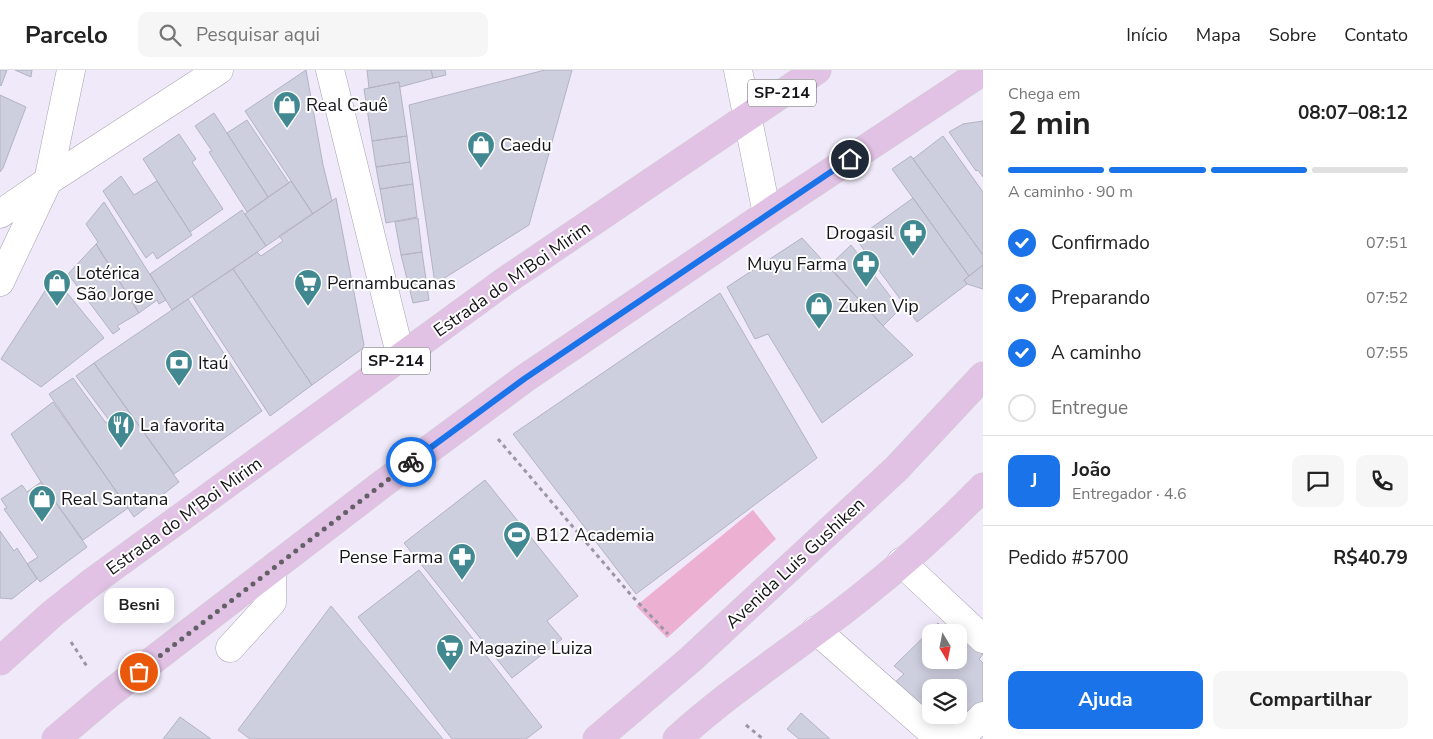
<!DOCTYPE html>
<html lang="pt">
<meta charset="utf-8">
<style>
:root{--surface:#fff;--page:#f6f6f6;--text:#222;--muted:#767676;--line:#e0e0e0;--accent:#1a73e8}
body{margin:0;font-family:"Nunito Sans",sans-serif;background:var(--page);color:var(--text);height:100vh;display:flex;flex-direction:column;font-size:19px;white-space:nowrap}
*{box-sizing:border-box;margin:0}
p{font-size:16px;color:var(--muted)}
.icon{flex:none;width:28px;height:28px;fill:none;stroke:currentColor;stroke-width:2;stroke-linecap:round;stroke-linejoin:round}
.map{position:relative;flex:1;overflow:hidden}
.details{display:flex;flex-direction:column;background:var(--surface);width:450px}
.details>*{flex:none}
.needle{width:32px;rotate:170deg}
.controls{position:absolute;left:922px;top:554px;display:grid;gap:10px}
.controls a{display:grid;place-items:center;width:45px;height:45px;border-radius:10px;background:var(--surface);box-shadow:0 2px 12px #0003;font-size:25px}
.pin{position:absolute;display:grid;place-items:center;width:42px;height:42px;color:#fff;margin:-21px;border:2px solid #fff;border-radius:50%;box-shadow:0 1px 5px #0007}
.courier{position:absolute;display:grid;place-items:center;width:50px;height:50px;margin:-25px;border:4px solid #1a73e8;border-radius:50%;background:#fff;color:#222;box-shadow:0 1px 6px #0007}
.bubble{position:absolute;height:35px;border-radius:10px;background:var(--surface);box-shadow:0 2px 12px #0003;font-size:16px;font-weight:700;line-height:35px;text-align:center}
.head em{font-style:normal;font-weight:700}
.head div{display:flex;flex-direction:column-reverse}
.head{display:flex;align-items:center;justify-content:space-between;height:85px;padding:0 25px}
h1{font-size:32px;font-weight:700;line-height:38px}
.bar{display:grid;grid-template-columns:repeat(4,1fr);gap:8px 5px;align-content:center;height:60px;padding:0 25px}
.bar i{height:6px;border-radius:4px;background:var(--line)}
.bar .active{background:var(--accent)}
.bar p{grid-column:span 4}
.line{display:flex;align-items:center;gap:12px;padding:0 25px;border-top:1px solid var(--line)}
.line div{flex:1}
.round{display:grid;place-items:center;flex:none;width:52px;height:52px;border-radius:10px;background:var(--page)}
ol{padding:0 25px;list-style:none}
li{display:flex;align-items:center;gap:15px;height:55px}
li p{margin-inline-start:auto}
li .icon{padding:5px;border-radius:50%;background:var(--accent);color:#fff;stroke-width:4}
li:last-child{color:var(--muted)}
li i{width:28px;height:28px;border:2px solid var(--line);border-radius:50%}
.action{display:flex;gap:10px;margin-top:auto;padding:10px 25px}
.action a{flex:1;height:58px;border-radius:10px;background:var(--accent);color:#fff;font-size:20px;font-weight:700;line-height:58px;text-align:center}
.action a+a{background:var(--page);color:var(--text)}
header{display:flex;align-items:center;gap:30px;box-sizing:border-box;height:70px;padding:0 25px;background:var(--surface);border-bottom:1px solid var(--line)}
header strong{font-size:24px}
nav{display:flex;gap:28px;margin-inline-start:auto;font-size:18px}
.search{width:350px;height:45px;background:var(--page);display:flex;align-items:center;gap:12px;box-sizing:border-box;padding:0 18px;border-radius:10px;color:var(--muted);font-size:19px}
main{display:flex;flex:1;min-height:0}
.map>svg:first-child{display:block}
.green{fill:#ecb0d3}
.building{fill:#cdcede;stroke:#b3b3c3;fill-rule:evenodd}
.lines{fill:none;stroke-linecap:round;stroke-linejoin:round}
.minor-casing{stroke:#a8a2b1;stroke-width:29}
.major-casing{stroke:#d0d0d1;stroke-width:29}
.path{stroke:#9a96a2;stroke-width:3;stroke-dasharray:4 4;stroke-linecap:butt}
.minor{stroke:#fff;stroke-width:28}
.major{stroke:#e1c1e4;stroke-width:28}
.done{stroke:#625f67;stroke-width:5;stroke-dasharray:0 9}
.route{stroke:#1a73e8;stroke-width:6}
.labels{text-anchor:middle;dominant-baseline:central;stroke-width:4;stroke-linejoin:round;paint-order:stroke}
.shield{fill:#fff;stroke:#5c5a5e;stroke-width:1}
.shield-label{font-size:16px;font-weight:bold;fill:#161419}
.poi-label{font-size:18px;fill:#161419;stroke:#fff;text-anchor:start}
.street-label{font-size:18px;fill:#161419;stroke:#fff}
</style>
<header>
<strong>Parcelo</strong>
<div class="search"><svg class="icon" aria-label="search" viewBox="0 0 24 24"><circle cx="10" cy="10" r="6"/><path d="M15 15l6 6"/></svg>Pesquisar aqui</div>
<nav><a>Início</a><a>Mapa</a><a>Sobre</a><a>Contato</a></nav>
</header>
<main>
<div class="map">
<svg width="983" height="669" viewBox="0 0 983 669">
<rect width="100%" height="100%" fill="#efe9f9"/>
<path class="green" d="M 753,440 L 776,469 L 667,568 L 636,536 Z"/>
<path class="building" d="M 0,0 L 7,0 L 1,16 L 0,15 Z
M 15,0 L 32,0 L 31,7 Z
M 306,0 L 323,95 L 332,131 L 313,144 L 245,41 Z
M 367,0 L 431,0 L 433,8 L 400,17 L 399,12 L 369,18 Z
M 431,0 L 445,0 L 446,5 L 433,8 Z
M 545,0 L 572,0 L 529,155 L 435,214 L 409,35 Z
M 399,12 L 407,66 L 372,71 L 364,19 Z
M 0,25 L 26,37 L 3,98 L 0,102 Z
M 214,43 L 268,127 L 247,142 L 209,82 L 212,81 L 195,56 Z
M 247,50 L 289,113 L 268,127 L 227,63 Z
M 983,51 L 983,107 L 978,100 L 976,101 L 949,62 L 963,54 Z
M 179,64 L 196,89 L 192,92 L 223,139 L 190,162 L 143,89 Z
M 407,66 L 410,92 L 376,97 L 372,71 Z
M 943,66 L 983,122 L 983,185 L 913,89 Z
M 911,86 L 983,185 L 983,195 L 969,206 L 892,99 Z
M 410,92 L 413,114 L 380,119 L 376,97 Z
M 121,106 L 134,125 L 157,111 L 192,165 L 157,189 L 153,182 L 146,188 L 103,121 Z
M 291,111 L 313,144 L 266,176 L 245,144 Z
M 413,114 L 417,147 L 386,153 L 380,119 Z
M 336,128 L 364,275 L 362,279 L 312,315 L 233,199 L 257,182 L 261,186 L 283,171 L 279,166 Z
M 913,128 L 969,206 L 964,210 L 967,214 L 917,252 L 856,169 Z
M 104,132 L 166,230 L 159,234 L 157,230 L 139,243 L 96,174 L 98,172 L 86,154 Z
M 242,140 L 266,176 L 172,240 L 150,204 Z
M 418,148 L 422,182 L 401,185 L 395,152 Z
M 802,168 L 883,256 L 913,285 L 822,353 L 768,264 L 755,269 L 727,217 Z
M 96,174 L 139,243 L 117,256 L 120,259 L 113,264 L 68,204 Z
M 851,175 L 900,239 L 883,256 L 829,196 Z
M 422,182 L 429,230 L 413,233 L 401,185 Z
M 983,195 L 983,219 L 967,214 L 964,210 Z
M 233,199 L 312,315 L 270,346 L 192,226 Z
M 54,207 L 104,268 L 41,317 L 1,289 Z
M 720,223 L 817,388 L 636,524 L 513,364 Z
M 188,229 L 262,341 L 174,404 L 94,293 Z
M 94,293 L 179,412 L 134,447 L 49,324 L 73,308 L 106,353 L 109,350 L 76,306 Z
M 53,332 L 128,438 L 83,470 L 41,412 L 11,364 Z
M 485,410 L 578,526 L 547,551 L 562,569 L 512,608 L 404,473 Z
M 41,412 L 87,477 L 40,512 L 27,494 L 38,487 L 4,439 L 7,438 L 1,429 L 22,415 L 27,422 Z
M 0,461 L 14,481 L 17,478 L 37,509 L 12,529 L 0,528 Z
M 419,500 L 542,657 L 526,669 L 452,669 L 358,547 Z
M 331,536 L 443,669 L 250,669 L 238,660 Z
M 938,553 L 947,562 L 931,562 L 931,590 L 959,590 L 959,562 L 983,576 L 983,584 L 979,589 L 983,593 L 983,634 L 951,659 L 890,617 L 904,604 L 894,596 ZM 931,618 L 959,618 L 959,645 L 931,645 Z
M 801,643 L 830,669 L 799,669 L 787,659 Z
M 180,647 L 211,669 L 163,669 Z"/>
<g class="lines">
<defs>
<path id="minor" d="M 330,0 L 401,288
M 738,0 L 767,144
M 0,144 L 48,111 L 219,0
M 0,212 L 48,111 L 71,0
M 901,492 L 983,569
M 816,560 L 934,664 C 962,669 964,665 983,646
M 230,578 L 272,532 L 272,499"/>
<path id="major" d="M 0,591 L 52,544 L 91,513 L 505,211 L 817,0
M 56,669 L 109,624 L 381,415 L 524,309 L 767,144 L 983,1
M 597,669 L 691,589 L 896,399 L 983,306
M 677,669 C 734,617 801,575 861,527 C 904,493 945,456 983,417"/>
</defs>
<use href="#minor" class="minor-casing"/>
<use href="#major" class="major-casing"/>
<path class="path" d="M 498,369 L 631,525 L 668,564
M 71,572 L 88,598
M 746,655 L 763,669"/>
<use href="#minor" class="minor"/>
<use href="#major" class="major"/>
</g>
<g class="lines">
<path class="done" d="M 139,602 L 411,392"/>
<path class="route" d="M 411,392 L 524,309 L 850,89"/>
</g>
<defs>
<symbol id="shop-pin" viewBox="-11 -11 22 30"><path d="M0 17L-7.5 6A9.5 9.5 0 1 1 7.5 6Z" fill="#418891" stroke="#fff"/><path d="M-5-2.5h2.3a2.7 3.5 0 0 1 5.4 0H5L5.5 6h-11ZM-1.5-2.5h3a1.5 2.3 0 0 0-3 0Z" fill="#fff"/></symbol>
<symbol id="pharmacy-pin" viewBox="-11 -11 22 30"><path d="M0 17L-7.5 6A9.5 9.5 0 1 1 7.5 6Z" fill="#418891" stroke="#fff"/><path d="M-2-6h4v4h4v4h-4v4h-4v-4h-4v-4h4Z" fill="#fff"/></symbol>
<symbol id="supermarket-pin" viewBox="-11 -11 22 30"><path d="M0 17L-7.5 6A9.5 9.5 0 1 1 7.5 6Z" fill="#418891" stroke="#fff"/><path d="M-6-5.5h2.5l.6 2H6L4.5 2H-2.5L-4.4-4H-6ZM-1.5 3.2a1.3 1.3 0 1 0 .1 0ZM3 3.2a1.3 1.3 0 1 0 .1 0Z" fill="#fff"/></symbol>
<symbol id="bank-pin" viewBox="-11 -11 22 30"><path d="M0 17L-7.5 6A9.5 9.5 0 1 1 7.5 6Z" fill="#418891" stroke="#fff"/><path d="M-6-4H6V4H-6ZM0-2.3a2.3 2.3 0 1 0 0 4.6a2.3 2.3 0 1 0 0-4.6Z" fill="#fff"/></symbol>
<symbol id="restaurant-pin" viewBox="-11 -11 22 30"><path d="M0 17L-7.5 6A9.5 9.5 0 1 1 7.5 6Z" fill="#418891" stroke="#fff"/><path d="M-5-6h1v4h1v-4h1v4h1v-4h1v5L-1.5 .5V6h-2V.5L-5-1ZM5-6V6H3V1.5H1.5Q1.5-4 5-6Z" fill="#fff"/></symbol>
<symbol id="stadium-pin" viewBox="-11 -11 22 30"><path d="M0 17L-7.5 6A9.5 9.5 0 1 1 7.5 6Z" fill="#418891" stroke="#fff"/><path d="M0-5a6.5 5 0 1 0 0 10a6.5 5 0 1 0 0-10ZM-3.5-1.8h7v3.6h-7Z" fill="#fff"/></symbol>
</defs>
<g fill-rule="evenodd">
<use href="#shop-pin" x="271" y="19" width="32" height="43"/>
<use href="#shop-pin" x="465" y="59" width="32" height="43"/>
<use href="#pharmacy-pin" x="897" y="147" width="32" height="43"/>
<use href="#pharmacy-pin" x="850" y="178" width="32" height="43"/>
<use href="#shop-pin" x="41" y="197" width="32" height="43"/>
<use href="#supermarket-pin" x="292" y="197" width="32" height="43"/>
<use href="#shop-pin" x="803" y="220" width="32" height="43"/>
<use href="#bank-pin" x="163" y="277" width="32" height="43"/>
<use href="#restaurant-pin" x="105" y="339" width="32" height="43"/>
<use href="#shop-pin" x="26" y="413" width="32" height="43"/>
<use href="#stadium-pin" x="501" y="449" width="32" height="43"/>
<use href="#pharmacy-pin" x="446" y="471" width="32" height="43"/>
<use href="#supermarket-pin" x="434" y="562" width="32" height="43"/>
</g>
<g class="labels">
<g class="shield">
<rect x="748" y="9.5" width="68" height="27" rx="4"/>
<rect x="362" y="277.5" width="68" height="27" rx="4"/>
</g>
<g class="shield-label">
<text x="782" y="23">SP-214</text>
<text x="396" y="291">SP-214</text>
</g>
<g class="poi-label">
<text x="306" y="35">Real Cauê</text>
<text x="500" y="75">Caedu</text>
<text x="894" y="163" text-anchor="end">Drogasil</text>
<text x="847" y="194" text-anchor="end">Muyu Farma</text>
<text x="76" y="203">Lotérica<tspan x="76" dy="21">São Jorge</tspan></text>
<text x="327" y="213">Pernambucanas</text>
<text x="838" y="236">Zuken Vip</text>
<text x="198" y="293">Itaú</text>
<text x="140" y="355">La favorita</text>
<text x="61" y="429">Real Santana</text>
<text x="536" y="465">B12 Academia</text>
<text x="443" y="487" text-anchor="end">Pense Farma</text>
<text x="469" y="578">Magazine Luiza</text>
</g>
<g class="street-label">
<text transform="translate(512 209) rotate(-35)">Estrada do M'Boi Mirim</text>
<text transform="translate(184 446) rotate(-36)">Estrada do M'Boi Mirim</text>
<text transform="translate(795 493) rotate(-43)">Avenida Luis Gushiken</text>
</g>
</g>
</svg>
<div class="controls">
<a><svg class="needle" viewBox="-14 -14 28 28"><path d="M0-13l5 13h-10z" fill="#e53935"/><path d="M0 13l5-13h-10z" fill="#767676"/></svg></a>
<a><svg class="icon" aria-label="layers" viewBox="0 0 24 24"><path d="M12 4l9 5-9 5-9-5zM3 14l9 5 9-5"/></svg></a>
</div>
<div class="pin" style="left:139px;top:602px;background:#ea580c"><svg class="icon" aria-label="bag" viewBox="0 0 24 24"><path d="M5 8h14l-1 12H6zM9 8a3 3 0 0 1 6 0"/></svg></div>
<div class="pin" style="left:850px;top:89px;background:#1f2937"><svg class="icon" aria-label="home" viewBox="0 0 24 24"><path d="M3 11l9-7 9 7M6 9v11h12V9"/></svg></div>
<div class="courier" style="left:411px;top:392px"><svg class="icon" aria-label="bike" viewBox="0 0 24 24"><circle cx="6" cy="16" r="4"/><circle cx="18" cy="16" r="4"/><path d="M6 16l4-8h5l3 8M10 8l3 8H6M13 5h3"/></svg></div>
<div class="bubble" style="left:104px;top:518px;width:70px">Besni</div>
</div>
<section class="details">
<div class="head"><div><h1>2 min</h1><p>Chega em</p></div><em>08:07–08:12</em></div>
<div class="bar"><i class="active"></i><i class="active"></i><i class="active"></i><i></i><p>A caminho · 90 m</p></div>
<ol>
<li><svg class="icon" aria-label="check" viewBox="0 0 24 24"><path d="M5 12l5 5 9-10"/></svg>Confirmado<p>07:51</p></li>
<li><svg class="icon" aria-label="check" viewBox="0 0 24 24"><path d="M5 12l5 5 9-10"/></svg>Preparando<p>07:52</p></li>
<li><svg class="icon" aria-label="check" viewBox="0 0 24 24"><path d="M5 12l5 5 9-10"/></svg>A caminho<p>07:55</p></li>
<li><i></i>Entregue</li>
</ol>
<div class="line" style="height:90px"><b class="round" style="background:var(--accent);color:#fff">J</b><div><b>João</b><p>Entregador · 4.6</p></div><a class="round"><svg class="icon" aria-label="chat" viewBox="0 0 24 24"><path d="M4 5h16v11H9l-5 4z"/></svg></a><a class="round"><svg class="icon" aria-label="phone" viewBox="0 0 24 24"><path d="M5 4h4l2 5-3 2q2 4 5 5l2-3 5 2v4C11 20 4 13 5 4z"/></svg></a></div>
<div class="line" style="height:65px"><div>Pedido #5700</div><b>R$40.79</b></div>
<div class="action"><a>Ajuda</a><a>Compartilhar</a></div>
</section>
</main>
